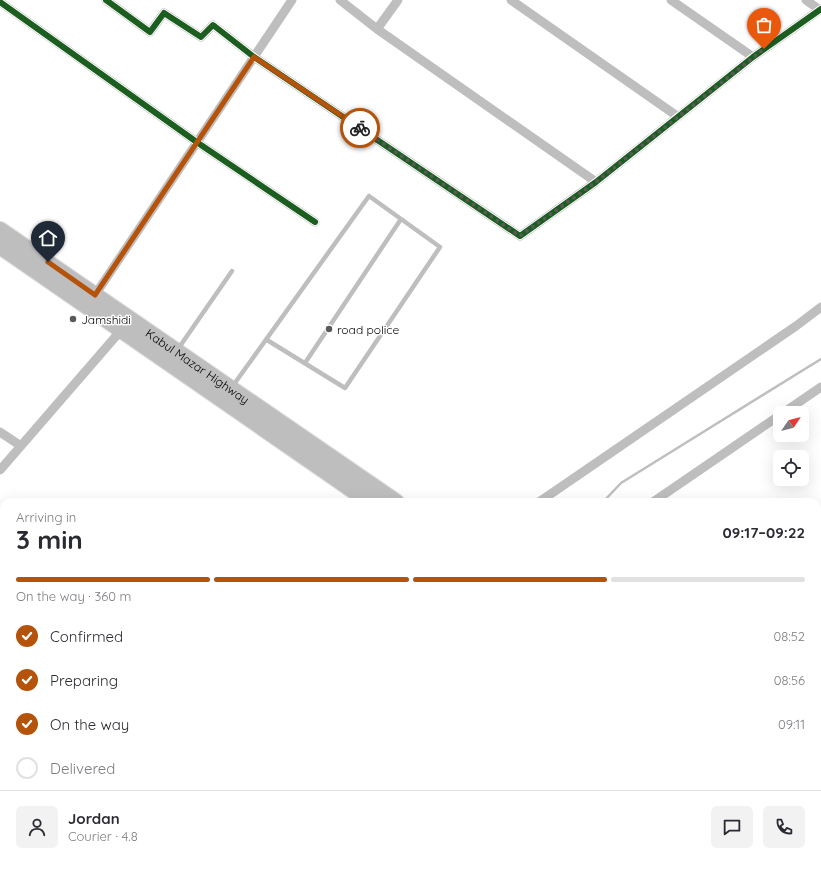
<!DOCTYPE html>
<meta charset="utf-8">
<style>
:root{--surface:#fff;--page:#f2f2f3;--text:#2b2b33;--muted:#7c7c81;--line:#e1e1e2;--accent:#b45309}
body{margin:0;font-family:Quicksand,sans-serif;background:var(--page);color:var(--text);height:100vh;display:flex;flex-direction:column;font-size:15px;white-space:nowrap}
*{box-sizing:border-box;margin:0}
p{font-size:13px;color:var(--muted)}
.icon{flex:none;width:22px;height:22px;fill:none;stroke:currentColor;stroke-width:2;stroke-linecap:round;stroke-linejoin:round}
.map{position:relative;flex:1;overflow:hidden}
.panel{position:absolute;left:0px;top:498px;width:821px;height:372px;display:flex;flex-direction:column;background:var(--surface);border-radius:12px 12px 0 0;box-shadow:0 4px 16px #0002}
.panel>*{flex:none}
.needle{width:26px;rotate:55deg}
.buttons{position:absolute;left:773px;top:406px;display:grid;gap:8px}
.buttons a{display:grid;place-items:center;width:36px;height:36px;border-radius:6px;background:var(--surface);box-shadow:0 4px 16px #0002;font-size:20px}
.pin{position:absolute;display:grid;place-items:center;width:34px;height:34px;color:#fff;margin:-41px -17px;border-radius:50% 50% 50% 0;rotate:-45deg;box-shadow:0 0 4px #0007}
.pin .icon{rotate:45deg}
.courier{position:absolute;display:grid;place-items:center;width:40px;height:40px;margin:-20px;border:3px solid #b45309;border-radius:50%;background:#fff;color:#222;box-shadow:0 1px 5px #0007}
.overview em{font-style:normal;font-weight:800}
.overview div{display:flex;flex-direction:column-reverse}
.overview{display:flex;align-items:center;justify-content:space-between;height:68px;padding:0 16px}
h1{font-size:26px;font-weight:800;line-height:30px}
.bar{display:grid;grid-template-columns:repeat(4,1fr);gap:6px 4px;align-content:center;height:48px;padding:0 16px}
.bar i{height:5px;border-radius:3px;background:var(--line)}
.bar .current{background:var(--accent)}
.bar p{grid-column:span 4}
.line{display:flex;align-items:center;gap:10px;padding:0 16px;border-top:1px solid var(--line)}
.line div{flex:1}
.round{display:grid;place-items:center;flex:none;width:42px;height:42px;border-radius:6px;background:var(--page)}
ol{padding:0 16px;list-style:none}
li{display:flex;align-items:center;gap:12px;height:44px}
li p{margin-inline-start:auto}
li .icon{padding:4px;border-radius:50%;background:var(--accent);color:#fff;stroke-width:4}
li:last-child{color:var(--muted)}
li i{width:22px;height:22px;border:2px solid var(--line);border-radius:50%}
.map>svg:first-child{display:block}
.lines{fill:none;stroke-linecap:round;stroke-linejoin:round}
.stream{stroke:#bfbfbf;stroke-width:2.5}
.river{stroke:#bfbfbf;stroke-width:16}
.highway-casing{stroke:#dbdbdb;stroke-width:18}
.lane{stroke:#bebebe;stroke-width:4.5}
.street{stroke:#bebebe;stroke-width:9}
.highway{stroke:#bebebe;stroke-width:16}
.cycleway-casing{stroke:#fff;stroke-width:8}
.cycleway{stroke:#1b5e20;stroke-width:6}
.done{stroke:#595959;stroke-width:4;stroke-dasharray:0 7.2}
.route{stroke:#b45309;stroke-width:5}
.poi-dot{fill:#595959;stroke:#fff;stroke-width:1.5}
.labels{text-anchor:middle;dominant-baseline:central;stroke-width:3;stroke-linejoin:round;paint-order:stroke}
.poi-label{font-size:12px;fill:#000;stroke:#fff;text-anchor:start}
.street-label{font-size:12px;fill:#000;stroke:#fff}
</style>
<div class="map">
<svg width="821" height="870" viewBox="0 0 821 870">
<rect width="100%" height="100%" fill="#fff"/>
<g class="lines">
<path class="stream" d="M 603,502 L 621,483 L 821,359"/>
<path class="river" d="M 196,870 L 201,866"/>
<defs>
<g id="highway">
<path id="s1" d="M 0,230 L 396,502"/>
<path d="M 0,246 L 370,502"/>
<path d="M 817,794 L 821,797"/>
<path d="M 817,813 L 821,816"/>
</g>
</defs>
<use href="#highway" class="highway-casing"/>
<path class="lane" d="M 178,349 L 232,271
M 305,363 L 401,219
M 232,387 L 369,196 L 440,247 L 345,388 L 267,340"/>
<path class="street" d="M 106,0 L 150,32 L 164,13 L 201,37 L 213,25 L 254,57 L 520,236 L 596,182 L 753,57 L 821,9
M 340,0 L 377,29 L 596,182
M 511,0 L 677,116
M 671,0 L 753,57
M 806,0 L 820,10
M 0,2 L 198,143 L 315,222
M 377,29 L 398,0
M 95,295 L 292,0
M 783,413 L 821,387
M 0,432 L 21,446
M 0,470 L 123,328
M 539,502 L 796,326 L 821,307
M 653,502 L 780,415
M 225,870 L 230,866
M 413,870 L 415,866"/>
<use href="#highway" class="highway"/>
<defs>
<path id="cycleway" d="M 106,0 L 150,32 L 164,13 L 201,37 L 213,25 L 254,57 L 520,236 L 596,182 L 753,57 L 821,9
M 0,2 L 198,143 L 315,222"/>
</defs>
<use href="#cycleway" class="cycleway-casing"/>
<use href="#cycleway" class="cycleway"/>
</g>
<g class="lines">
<path class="done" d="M 360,128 L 520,236 L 596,182 L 764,49"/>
<path class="route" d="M 48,262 L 95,295 L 254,57 L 360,128"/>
</g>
<g class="poi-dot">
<circle cx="73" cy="319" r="4"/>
<circle cx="329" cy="329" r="4"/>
</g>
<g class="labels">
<g class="poi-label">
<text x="81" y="319">Jamshidi</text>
<text x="337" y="329">road police</text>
</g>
<g class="street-label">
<text stroke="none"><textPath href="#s1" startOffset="240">Kabul Mazar Highway</textPath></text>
</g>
</g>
</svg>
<div class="buttons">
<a><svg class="needle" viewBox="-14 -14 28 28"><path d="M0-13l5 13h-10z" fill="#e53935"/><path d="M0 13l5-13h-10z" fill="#7c7c81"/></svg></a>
<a><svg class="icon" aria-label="locate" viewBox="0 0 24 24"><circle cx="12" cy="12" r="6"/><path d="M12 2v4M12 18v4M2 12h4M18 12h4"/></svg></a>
</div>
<div class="pin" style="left:764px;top:49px;background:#ea580c"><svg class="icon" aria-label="bag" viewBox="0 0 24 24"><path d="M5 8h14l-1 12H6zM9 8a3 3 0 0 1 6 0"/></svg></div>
<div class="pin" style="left:48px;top:262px;background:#1f2937"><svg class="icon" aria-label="home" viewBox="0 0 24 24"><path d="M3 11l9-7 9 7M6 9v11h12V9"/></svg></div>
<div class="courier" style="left:360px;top:128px"><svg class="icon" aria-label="bike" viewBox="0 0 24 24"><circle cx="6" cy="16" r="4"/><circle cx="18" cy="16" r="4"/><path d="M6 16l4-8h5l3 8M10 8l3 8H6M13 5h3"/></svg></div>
<section class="panel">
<div class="overview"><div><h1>3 min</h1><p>Arriving in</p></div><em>09:17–09:22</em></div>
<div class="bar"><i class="current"></i><i class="current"></i><i class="current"></i><i></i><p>On the way · 360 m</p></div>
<ol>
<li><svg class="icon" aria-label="check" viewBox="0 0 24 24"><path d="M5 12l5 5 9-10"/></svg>Confirmed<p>08:52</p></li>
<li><svg class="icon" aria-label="check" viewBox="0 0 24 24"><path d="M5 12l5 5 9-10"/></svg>Preparing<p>08:56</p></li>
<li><svg class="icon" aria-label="check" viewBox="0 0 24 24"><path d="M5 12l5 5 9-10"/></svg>On the way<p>09:11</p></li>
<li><i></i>Delivered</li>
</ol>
<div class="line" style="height:72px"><a class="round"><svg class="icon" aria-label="person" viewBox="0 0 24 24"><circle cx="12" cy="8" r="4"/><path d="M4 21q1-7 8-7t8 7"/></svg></a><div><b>Jordan</b><p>Courier · 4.8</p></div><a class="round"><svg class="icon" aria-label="chat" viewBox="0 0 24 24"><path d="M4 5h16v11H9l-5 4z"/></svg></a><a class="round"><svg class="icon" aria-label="phone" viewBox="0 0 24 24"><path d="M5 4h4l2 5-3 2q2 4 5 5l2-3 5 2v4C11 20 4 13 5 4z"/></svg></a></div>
</section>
</div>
